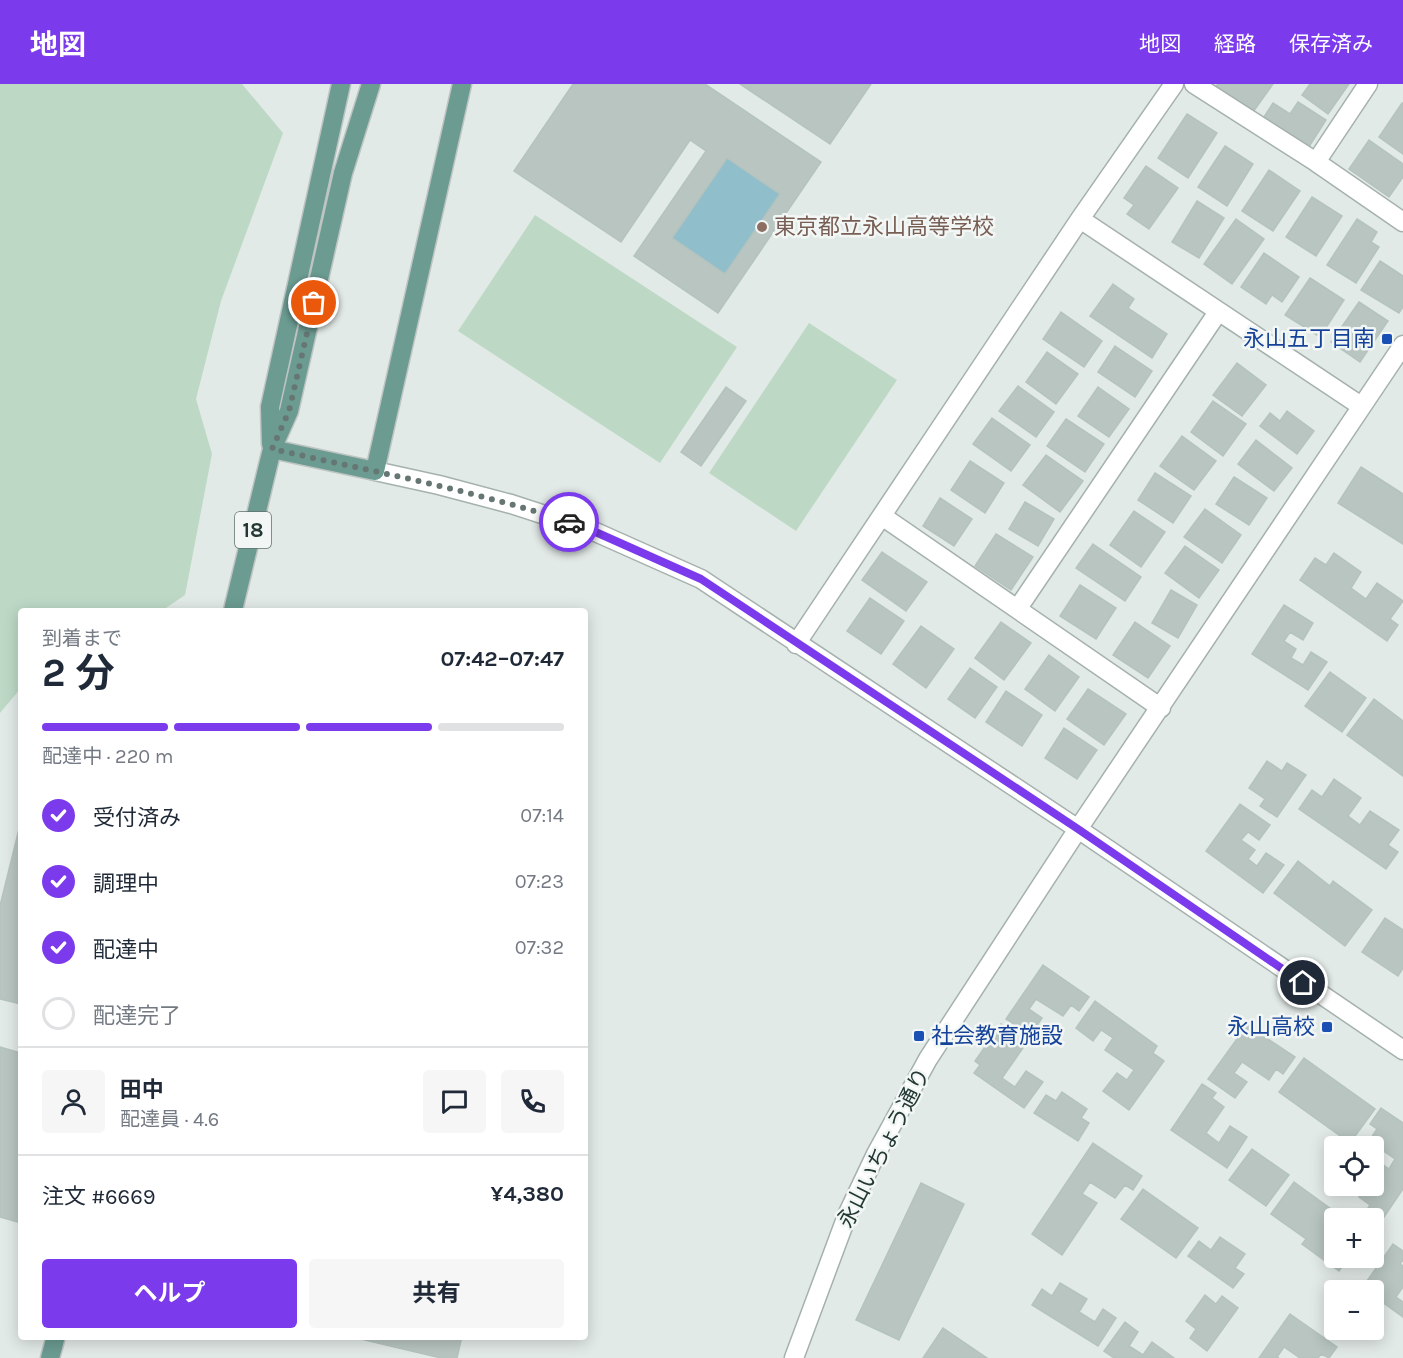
<!DOCTYPE html>
<html lang="ja">
<meta charset="utf-8">
<style>
:root{--surface:#fff;--page:#f6f6f7;--text:#1f2937;--muted:#747a83;--line:#e0e1e3;--accent:#7c3aed}
body{margin:0;font-family:Karla,"Noto Sans JP",sans-serif;background:var(--page);color:var(--text);height:100vh;display:flex;flex-direction:column;font-size:22px;white-space:nowrap}
*{box-sizing:border-box;margin:0}
p{font-size:20px;color:var(--muted)}
.icon{flex:none;width:33px;height:33px;fill:none;stroke:currentColor;stroke-width:2;stroke-linecap:round;stroke-linejoin:round}
.map{position:relative;flex:1;overflow:hidden}
.sheet{position:absolute;left:18px;top:524px;width:570px;height:732px;display:flex;flex-direction:column;background:var(--surface);border-radius:6px;box-shadow:0 3px 15px #0003}
.sheet>*{flex:none}
.buttons{position:absolute;left:1324px;top:1052px;display:grid;gap:12px}
.buttons a{display:grid;place-items:center;width:60px;height:60px;border-radius:6px;background:var(--surface);box-shadow:0 3px 15px #0003;font-size:30px}
.pin{position:absolute;display:grid;place-items:center;width:51px;height:51px;color:#fff;margin:-26px;border:3px solid #fff;border-radius:50%;box-shadow:0 2px 6px #0007}
.courier{position:absolute;display:grid;place-items:center;width:60px;height:60px;margin:-30px;border:4px solid #7c3aed;border-radius:50%;background:#fff;color:#222;box-shadow:0 2px 8px #0007}
.overview em{font-style:normal;font-weight:700}
.overview div{display:flex;flex-direction:column-reverse}
.overview{display:flex;align-items:center;justify-content:space-between;height:102px;padding:0 24px}
h1{font-size:39px;font-weight:700;line-height:45px}
.bar{display:grid;grid-template-columns:repeat(4,1fr);gap:9px 6px;align-content:center;height:72px;padding:0 24px}
.bar i{height:8px;border-radius:4px;background:var(--line)}
.bar .current{background:var(--accent)}
.bar p{grid-column:span 4}
.line{display:flex;align-items:center;gap:15px;padding:0 24px;border-top:2px solid var(--line)}
.line div{flex:1}
.round{display:grid;place-items:center;flex:none;width:63px;height:63px;border-radius:6px;background:var(--page)}
ol{padding:0 24px;list-style:none}
li{display:flex;align-items:center;gap:18px;height:66px}
li p{margin-inline-start:auto}
li .icon{padding:6px;border-radius:50%;background:var(--accent);color:#fff;stroke-width:4}
li:last-child{color:var(--muted)}
li i{width:33px;height:33px;border:3px solid var(--line);border-radius:50%}
.cta{display:flex;gap:12px;margin-top:auto;padding:12px 24px}
.cta a{flex:1;height:69px;border-radius:6px;background:var(--accent);color:#fff;font-size:24px;font-weight:700;line-height:69px;text-align:center}
.cta a+a{background:var(--page);color:var(--text)}
header{display:flex;align-items:center;gap:36px;box-sizing:border-box;height:84px;padding:0 30px;background:var(--accent);color:#fff}
header strong{font-size:28px}
nav{display:flex;gap:33px;margin-inline-start:auto;font-size:21px}
.map>svg:first-child{display:block}
.green{fill:#bdd9c6}
.water{fill:#90beca}
.building{fill:#b8c5c0;stroke:#b5c3be;stroke-width:1.5;fill-rule:evenodd}
.lines{fill:none;stroke-linecap:round;stroke-linejoin:round}
.minor-casing{stroke:#a5b1ae;stroke-width:21}
.major-casing{stroke:#bdc4c2;stroke-width:21}
.minor{stroke:#fff;stroke-width:18}
.major{stroke:#6b9b91;stroke-width:18}
.done{stroke:#667773;stroke-width:6;stroke-dasharray:0 10.8}
.route{stroke:#7c3aed;stroke-width:8}
.education-dot{fill:#8d6e63;stroke:#f2f7f5;stroke-width:2}
.transit-dot{fill:#1a4fb4;stroke:#f2f7f5;stroke-width:2}
.labels{text-anchor:middle;dominant-baseline:central;stroke-width:5;stroke-linejoin:round;paint-order:stroke}
.shield{fill:#f2f7f5;stroke:#62726e;stroke-width:1.5}
.shield-label{font-size:21px;font-weight:bold;fill:#243934}
.education-label{font-size:22px;fill:#785e54;stroke:#f2f7f5;text-anchor:start}
.transit-label{font-size:22px;fill:#164399;stroke:#f2f7f5;text-anchor:end}
.street-label{font-size:22px;fill:#243934;stroke:#f2f7f5}
</style>
<header>
<strong>地図</strong>
<nav><a>地図</a><a>経路</a><a>保存済み</a></nav>
</header>
<div class="map">
<svg width="1403" height="1274" viewBox="0 0 1403 1274">
<rect width="100%" height="100%" fill="#e2eae7"/>
<path class="green" d="M 0,0 L 242,0 L 283,49 L 221,217 L 196,315 L 212,370 L 185,511 L 163,526 L 21,526 L 21,604 L 0,629 Z
M 535,131 L 737,263 L 660,379 L 458,247 Z
M 809,239 L 897,296 L 796,447 L 709,389 Z"/>
<path class="water" d="M 727,74 L 780,110 L 725,190 L 672,154 Z"/>
<path class="building" d="M 573,0 L 705,0 L 821,78 L 718,229 L 634,172 L 706,67 L 690,56 L 621,158 L 514,87 ZM 727,74 L 780,110 L 725,190 L 672,154 Z
M 740,0 L 871,0 L 830,60 Z
M 1218,0 L 1273,0 L 1253,28 L 1216,2 Z
M 1310,0 L 1349,0 L 1328,30 L 1302,11 Z
M 1298,18 L 1326,36 L 1307,66 L 1262,36 L 1273,19 L 1290,30 Z
M 1402,19 L 1403,19 L 1403,70 L 1379,53 Z
M 1187,30 L 1217,49 L 1188,94 L 1158,74 Z
M 1369,56 L 1403,80 L 1403,93 L 1389,113 L 1349,85 Z
M 1225,62 L 1253,80 L 1227,122 L 1198,103 Z
M 1146,82 L 1178,104 L 1149,145 L 1127,130 L 1134,121 L 1124,114 Z
M 1269,86 L 1300,107 L 1273,147 L 1242,127 Z
M 1312,113 L 1342,132 L 1316,172 L 1286,153 Z
M 1197,117 L 1224,134 L 1199,174 L 1172,158 Z
M 1236,135 L 1264,155 L 1232,200 L 1204,180 Z
M 1357,135 L 1377,148 L 1371,158 L 1379,163 L 1356,199 L 1327,181 Z
M 1264,169 L 1299,193 L 1282,218 L 1272,211 L 1266,220 L 1241,203 Z
M 1380,177 L 1403,192 L 1403,223 L 1399,229 L 1361,206 Z
M 1310,194 L 1344,216 L 1320,253 L 1285,231 Z
M 1113,200 L 1134,215 L 1128,224 L 1167,250 L 1152,274 L 1090,232 Z
M 1359,218 L 1388,237 L 1360,278 L 1331,258 Z
M 1061,228 L 1102,257 L 1084,283 L 1043,255 Z
M 1115,262 L 1152,287 L 1135,313 L 1098,288 Z
M 1047,268 L 1078,290 L 1056,320 L 1026,298 Z
M 1237,279 L 1266,301 L 1242,332 L 1213,311 Z
M 1018,302 L 1054,328 L 1036,353 L 999,327 Z
M 726,303 L 746,317 L 701,382 L 681,368 Z
M 1098,303 L 1129,325 L 1109,353 L 1078,332 Z
M 1213,317 L 1246,340 L 1223,372 L 1191,348 Z
M 1287,327 L 1314,347 L 1297,370 L 1260,342 L 1270,329 L 1280,337 Z
M 992,334 L 1030,361 L 1011,387 L 973,360 Z
M 1066,335 L 1104,360 L 1085,388 L 1047,362 Z
M 1182,352 L 1216,377 L 1194,406 L 1160,382 Z
M 1256,356 L 1292,384 L 1274,407 L 1238,380 Z
M 1046,371 L 1083,397 L 1060,428 L 1023,401 Z
M 970,377 L 1004,399 L 985,429 L 951,406 Z
M 1361,383 L 1403,410 L 1403,460 L 1338,419 Z
M 1155,389 L 1191,412 L 1173,439 L 1138,416 Z
M 1234,393 L 1267,414 L 1249,441 L 1216,420 Z
M 940,414 L 972,435 L 954,462 L 923,442 Z
M 1025,418 L 1054,435 L 1038,462 L 1009,445 Z
M 1205,425 L 1241,451 L 1222,479 L 1184,453 Z
M 1134,427 L 1165,448 L 1141,483 L 1110,461 Z
M 996,450 L 1033,473 L 1011,506 L 975,482 Z
M 1093,460 L 1141,493 L 1125,517 L 1076,484 Z
M 1185,462 L 1219,486 L 1199,514 L 1165,489 Z
M 882,468 L 927,498 L 906,527 L 862,496 Z
M 1334,469 L 1361,488 L 1351,504 L 1366,515 L 1377,499 L 1403,517 L 1390,535 L 1398,541 L 1387,557 L 1300,496 L 1315,474 L 1326,481 Z
M 1080,501 L 1116,524 L 1096,555 L 1060,532 Z
M 1171,506 L 1197,521 L 1178,554 L 1152,539 Z
M 870,514 L 904,537 L 881,570 L 847,547 Z
M 1284,521 L 1313,539 L 1303,556 L 1290,548 L 1284,557 L 1296,565 L 1291,574 L 1303,581 L 1311,568 L 1327,578 L 1308,606 L 1252,570 Z
M 1001,538 L 1031,559 L 1004,596 L 975,574 Z
M 1135,538 L 1170,562 L 1148,594 L 1113,571 Z
M 921,542 L 954,565 L 926,604 L 893,580 Z
M 1049,571 L 1079,593 L 1055,627 L 1025,605 Z
M 970,584 L 997,603 L 975,634 L 948,615 Z
M 1330,588 L 1366,614 L 1342,648 L 1305,622 Z
M 1088,605 L 1126,630 L 1104,661 L 1067,635 Z
M 1006,607 L 1042,631 L 1022,662 L 986,638 Z
M 1374,615 L 1403,637 L 1403,692 L 1347,651 Z
M 1064,644 L 1097,666 L 1077,695 L 1045,674 Z
M 1267,677 L 1282,687 L 1287,679 L 1306,691 L 1277,733 L 1260,722 L 1265,715 L 1249,704 Z
M 1334,695 L 1361,714 L 1348,732 L 1360,741 L 1370,727 L 1399,746 L 1388,761 L 1398,768 L 1386,785 L 1299,725 L 1312,706 L 1322,713 Z
M 1240,720 L 1270,741 L 1259,756 L 1248,748 L 1241,756 L 1255,766 L 1248,775 L 1257,782 L 1266,769 L 1284,781 L 1263,809 L 1206,767 Z
M 21,737 L 21,920 L 0,915 L 0,822 Z
M 1298,777 L 1330,802 L 1333,797 L 1372,826 L 1345,862 L 1274,809 Z
M 1385,834 L 1403,846 L 1403,884 L 1398,892 L 1362,868 Z
M 1043,881 L 1089,913 L 1079,927 L 1071,921 L 1063,932 L 1036,915 L 1029,925 L 1042,934 L 1031,951 L 1006,935 Z
M 1095,917 L 1157,962 L 1153,969 L 1164,977 L 1129,1026 L 1103,1007 L 1117,989 L 1127,996 L 1134,986 L 1105,966 L 1113,954 L 1101,946 L 1093,957 L 1076,944 Z
M 1001,940 L 1015,949 L 1011,956 L 1023,964 L 1002,994 L 1015,1003 L 1026,987 L 1043,998 L 1024,1024 L 974,989 L 980,981 L 975,977 Z
M 1247,941 L 1295,973 L 1283,990 L 1276,985 L 1269,996 L 1242,978 L 1234,989 L 1247,998 L 1235,1014 L 1208,995 Z
M 0,963 L 21,969 L 21,1139 L 0,1133 Z
M 1304,974 L 1375,1025 L 1350,1059 L 1279,1008 Z
M 1202,1000 L 1216,1009 L 1212,1014 L 1224,1023 L 1206,1049 L 1219,1059 L 1230,1042 L 1247,1053 L 1227,1084 L 1171,1046 Z
M 1062,1008 L 1087,1025 L 1081,1034 L 1089,1039 L 1078,1057 L 1034,1029 L 1046,1011 L 1056,1017 Z
M 1381,1024 L 1403,1039 L 1403,1105 L 1378,1142 L 1374,1139 L 1374,1134 L 1363,1132 L 1370,1121 L 1359,1113 L 1367,1101 L 1374,1101 L 1374,1091 L 1382,1080 L 1389,1085 L 1395,1075 L 1369,1057 L 1377,1045 L 1370,1040 Z
M 1093,1059 L 1142,1092 L 1133,1106 L 1125,1101 L 1115,1114 L 1090,1098 L 1082,1110 L 1097,1119 L 1062,1171 L 1032,1150 Z
M 1252,1065 L 1289,1091 L 1266,1122 L 1229,1096 Z
M 1294,1098 L 1331,1125 L 1327,1130 L 1335,1136 L 1335,1173 L 1349,1173 L 1339,1187 L 1302,1160 L 1306,1155 L 1271,1130 Z
M 921,1099 L 964,1120 L 899,1256 L 856,1236 Z
M 1143,1105 L 1198,1144 L 1176,1174 L 1121,1135 Z
M 1220,1153 L 1245,1170 L 1235,1184 L 1244,1190 L 1233,1204 L 1188,1172 L 1199,1157 L 1211,1166 Z
M 1393,1160 L 1403,1167 L 1403,1176 L 1400,1180 L 1403,1182 L 1403,1203 L 1396,1213 L 1403,1218 L 1403,1233 L 1374,1212 L 1374,1206 L 1362,1204 Z
M 1060,1199 L 1087,1215 L 1079,1228 L 1095,1238 L 1103,1225 L 1116,1234 L 1098,1262 L 1032,1221 L 1042,1205 L 1052,1212 Z
M 1205,1211 L 1216,1220 L 1222,1212 L 1238,1224 L 1207,1267 L 1190,1254 L 1196,1245 L 1186,1237 Z
M 1290,1230 L 1337,1263 L 1329,1274 L 1321,1270 L 1318,1274 L 1300,1274 L 1284,1263 L 1277,1273 L 1279,1274 L 1259,1274 Z
M 1125,1238 L 1138,1248 L 1129,1262 L 1143,1271 L 1152,1258 L 1174,1274 L 1114,1274 L 1104,1267 Z
M 943,1244 L 987,1274 L 923,1274 Z
M 348,1252 L 462,1252 L 457,1274 L 441,1274 Z"/>
<g class="lines">
<defs>
<path id="minor" d="M 1194,0 L 1316,78 L 1403,138
M 1316,78 L 1368,0
M 1080,135 L 1361,322
M 375,387 L 439,401 L 511,420 L 591,446 L 701,495 L 1078,745 L 1403,966
M 882,432 L 1161,624
M 1018,524 L 1218,228
M 796,560 L 1080,135 L 1174,0
M 794,1274 L 848,1129 L 876,1070 L 928,975 L 1078,745 L 1403,261"/>
<path id="major" d="M 271,360 L 270,323 L 341,0
M 272,365 L 375,387 L 462,0
M 233,526 L 272,365 L 289,327 L 343,89 L 371,0
M 50,1274 L 56,1252"/>
</defs>
<use href="#minor" class="minor-casing"/>
<use href="#major" class="major-casing"/>
<use href="#minor" class="minor"/>
<use href="#major" class="major"/>
</g>
<g class="lines">
<path class="done" d="M 314,219 L 289,327 L 272,365 C 372,387 472,406 569,438"/>
<path class="route" d="M 569,438 L 591,446 L 701,495 L 1078,745 L 1303,899"/>
</g>
<circle class="education-dot" cx="762" cy="143" r="6"/>
<g class="transit-dot">
<rect x="1381" y="249" width="12" height="12" rx="3"/>
<rect x="1321" y="937" width="12" height="12" rx="3"/>
<rect x="913" y="946" width="12" height="12" rx="3"/>
</g>
<g class="labels">
<rect class="shield" x="235" y="428" width="36" height="36" rx="4.5"/>
<g class="shield-label">
<text x="253" y="446">18</text>
</g>
<g class="education-label">
<text x="774" y="143">東京都立永山高等学校</text>
</g>
<g class="transit-label">
<text x="1375" y="255">永山五丁目南</text>
<text x="1315" y="943">永山高校</text>
<text x="931" y="952" text-anchor="start">社会教育施設</text>
</g>
<g class="street-label">
<text transform="translate(884 1064) rotate(-63)">永山いちょう通り</text>
</g>
</g>
</svg>
<div class="buttons">
<a><svg class="icon" aria-label="locate" viewBox="0 0 24 24"><circle cx="12" cy="12" r="6"/><path d="M12 2v4M12 18v4M2 12h4M18 12h4"/></svg></a>
<a>+</a>
<a>−</a>
</div>
<div class="pin" style="left:314px;top:219px;background:#ea580c"><svg class="icon" aria-label="bag" viewBox="0 0 24 24"><path d="M5 8h14l-1 12H6zM9 8a3 3 0 0 1 6 0"/></svg></div>
<div class="pin" style="left:1303px;top:899px;background:#1f2937"><svg class="icon" aria-label="home" viewBox="0 0 24 24"><path d="M3 11l9-7 9 7M6 9v11h12V9"/></svg></div>
<div class="courier" style="left:569px;top:438px"><svg class="icon" aria-label="car" viewBox="0 0 24 24"><path d="M5 17H2v-5l4-1 3-4h7l3 4 3 1v5h-3M9 17h6M6 11h13"/><circle cx="7" cy="17" r="2"/><circle cx="17" cy="17" r="2"/></svg></div>
<section class="sheet">
<div class="overview"><div><h1>2 分</h1><p>到着まで</p></div><em>07:42–07:47</em></div>
<div class="bar"><i class="current"></i><i class="current"></i><i class="current"></i><i></i><p>配達中 · 220 m</p></div>
<ol>
<li><svg class="icon" aria-label="check" viewBox="0 0 24 24"><path d="M5 12l5 5 9-10"/></svg>受付済み<p>07:14</p></li>
<li><svg class="icon" aria-label="check" viewBox="0 0 24 24"><path d="M5 12l5 5 9-10"/></svg>調理中<p>07:23</p></li>
<li><svg class="icon" aria-label="check" viewBox="0 0 24 24"><path d="M5 12l5 5 9-10"/></svg>配達中<p>07:32</p></li>
<li><i></i>配達完了</li>
</ol>
<div class="line" style="height:108px"><a class="round"><svg class="icon" aria-label="person" viewBox="0 0 24 24"><circle cx="12" cy="8" r="4"/><path d="M4 21q1-7 8-7t8 7"/></svg></a><div><b>田中</b><p>配達員 · 4.6</p></div><a class="round"><svg class="icon" aria-label="chat" viewBox="0 0 24 24"><path d="M4 5h16v11H9l-5 4z"/></svg></a><a class="round"><svg class="icon" aria-label="phone" viewBox="0 0 24 24"><path d="M5 4h4l2 5-3 2q2 4 5 5l2-3 5 2v4C11 20 4 13 5 4z"/></svg></a></div>
<div class="line" style="height:78px"><div>注文 #6669</div><b>¥4,380</b></div>
<div class="cta"><a>ヘルプ</a><a>共有</a></div>
</section>
</div>
